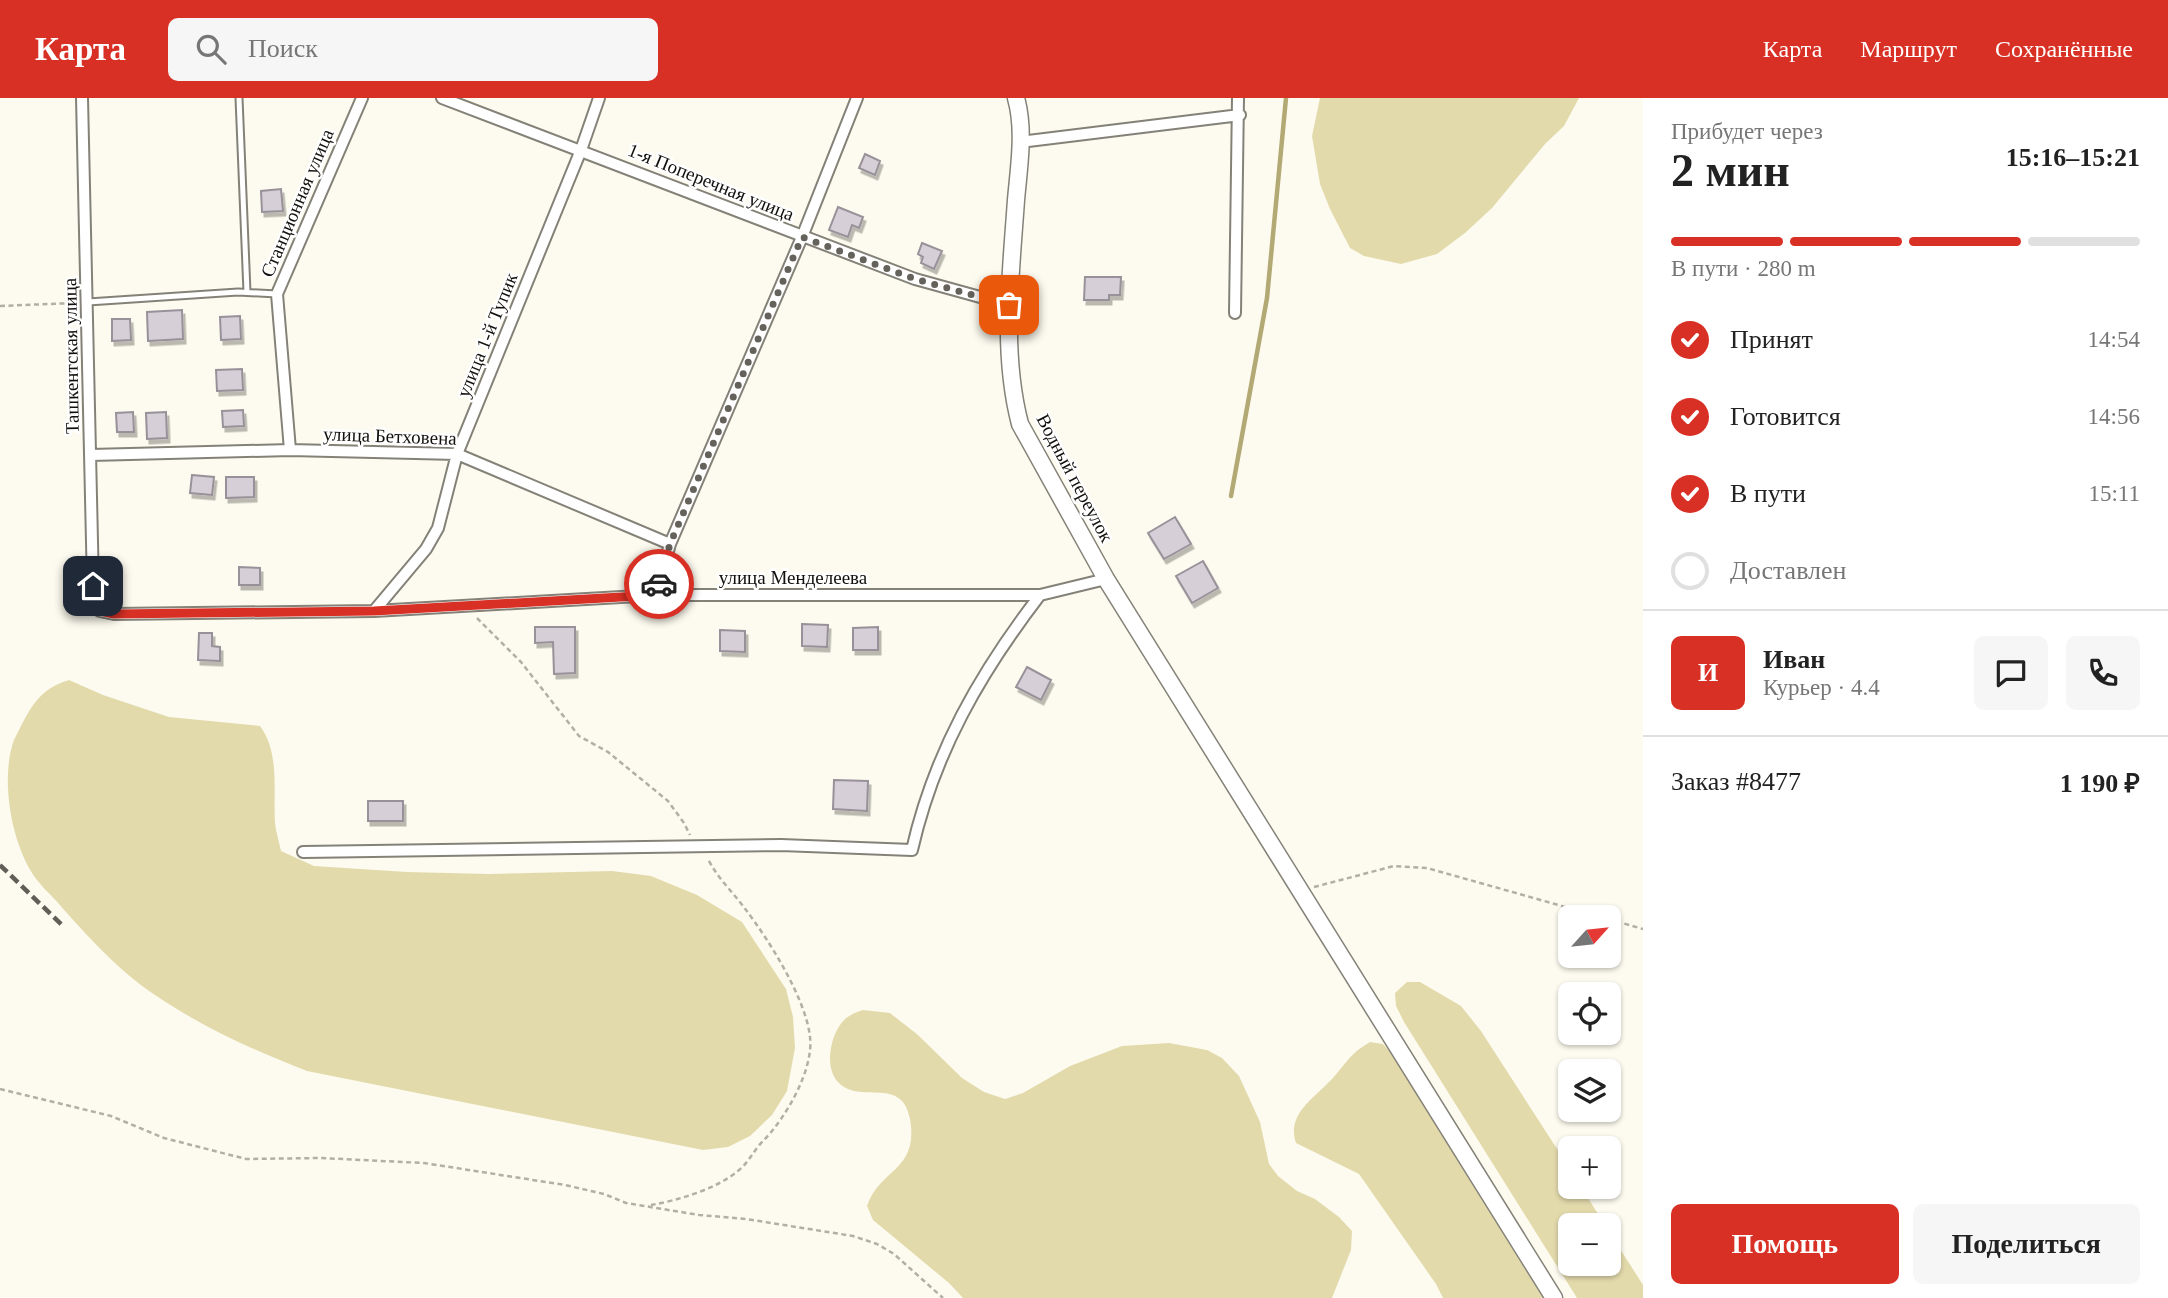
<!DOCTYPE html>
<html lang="ru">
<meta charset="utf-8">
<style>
:root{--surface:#fff;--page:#f6f6f6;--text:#222;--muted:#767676;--line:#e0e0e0;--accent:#d93025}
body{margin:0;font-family:Georgia,serif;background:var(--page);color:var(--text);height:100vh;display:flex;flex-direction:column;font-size:26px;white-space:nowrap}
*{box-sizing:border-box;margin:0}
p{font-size:23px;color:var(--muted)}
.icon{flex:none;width:38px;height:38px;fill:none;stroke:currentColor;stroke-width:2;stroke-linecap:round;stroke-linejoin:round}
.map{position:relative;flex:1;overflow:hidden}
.sheet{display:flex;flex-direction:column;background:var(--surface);width:525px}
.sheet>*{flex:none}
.needle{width:46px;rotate:63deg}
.buttons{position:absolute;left:1558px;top:807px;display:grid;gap:14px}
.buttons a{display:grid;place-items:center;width:63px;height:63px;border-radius:10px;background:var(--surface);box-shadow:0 2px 5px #0004;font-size:35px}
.pin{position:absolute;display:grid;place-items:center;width:60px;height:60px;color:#fff;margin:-30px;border-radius:14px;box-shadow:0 4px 10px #0006}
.courier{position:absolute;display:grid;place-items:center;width:70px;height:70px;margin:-35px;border:5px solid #d93025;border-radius:50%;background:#fff;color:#222;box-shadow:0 2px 9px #0007}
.headline em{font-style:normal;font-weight:600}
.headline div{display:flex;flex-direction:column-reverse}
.headline{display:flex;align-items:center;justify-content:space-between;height:119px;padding:0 28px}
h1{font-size:46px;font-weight:600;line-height:52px}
.bar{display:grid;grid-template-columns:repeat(4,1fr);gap:10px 7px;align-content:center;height:84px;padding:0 28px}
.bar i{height:9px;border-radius:5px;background:var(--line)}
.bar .current{background:var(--accent)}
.bar p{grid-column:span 4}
.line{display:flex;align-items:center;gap:18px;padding:0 28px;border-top:2px solid var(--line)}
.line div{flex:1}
.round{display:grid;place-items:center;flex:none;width:74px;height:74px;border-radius:10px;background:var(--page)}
ol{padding:0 28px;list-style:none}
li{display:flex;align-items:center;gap:21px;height:77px}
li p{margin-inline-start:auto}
li .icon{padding:7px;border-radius:50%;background:var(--accent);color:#fff;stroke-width:4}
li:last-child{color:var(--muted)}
li i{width:38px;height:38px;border:4px solid var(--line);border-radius:50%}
.action{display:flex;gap:14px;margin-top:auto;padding:14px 28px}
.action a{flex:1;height:80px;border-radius:10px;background:var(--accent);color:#fff;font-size:28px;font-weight:600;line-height:80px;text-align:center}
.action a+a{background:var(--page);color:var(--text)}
header{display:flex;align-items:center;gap:42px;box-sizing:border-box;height:98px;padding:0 35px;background:var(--accent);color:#fff}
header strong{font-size:33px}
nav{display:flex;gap:38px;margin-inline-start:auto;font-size:24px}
.search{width:490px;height:63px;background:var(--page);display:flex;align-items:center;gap:18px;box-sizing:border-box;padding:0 24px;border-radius:10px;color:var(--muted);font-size:26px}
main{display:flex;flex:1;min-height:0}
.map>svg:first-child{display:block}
.green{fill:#e3daac}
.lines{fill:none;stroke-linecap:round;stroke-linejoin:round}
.stream{stroke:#b3a975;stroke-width:4.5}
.building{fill:#d7cfd7;stroke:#999199;stroke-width:2;filter:url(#shadow)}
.lane-casing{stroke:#848278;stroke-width:9}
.street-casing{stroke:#848278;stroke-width:14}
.secondary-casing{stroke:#848278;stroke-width:19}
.path{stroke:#b1afa6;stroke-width:2.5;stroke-dasharray:5 3.5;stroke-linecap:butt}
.lane{stroke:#fff;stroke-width:5}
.street{stroke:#fff;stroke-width:10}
.secondary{stroke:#fff;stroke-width:16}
.rail{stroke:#5f5e57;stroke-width:4.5;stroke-dasharray:10 5;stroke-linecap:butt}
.done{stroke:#64625b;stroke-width:7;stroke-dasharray:0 12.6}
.route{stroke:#d93025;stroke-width:9}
.labels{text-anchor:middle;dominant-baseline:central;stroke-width:5;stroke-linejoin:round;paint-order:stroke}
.street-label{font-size:19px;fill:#11100c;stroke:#fff}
</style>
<header>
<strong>Карта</strong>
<div class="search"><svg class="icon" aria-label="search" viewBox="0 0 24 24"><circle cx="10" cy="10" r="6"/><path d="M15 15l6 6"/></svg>Поиск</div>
<nav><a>Карта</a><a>Маршрут</a><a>Сохранённые</a></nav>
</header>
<main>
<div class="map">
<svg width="1643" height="1200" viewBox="0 0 1643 1200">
<defs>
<filter id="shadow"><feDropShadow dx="2.5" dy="4.5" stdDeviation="0" flood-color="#0004"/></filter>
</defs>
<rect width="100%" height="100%" fill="#fdfbef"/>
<path class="green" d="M 1320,0 L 1579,0 L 1564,28 L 1545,46 L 1492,110 L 1465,135 L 1437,156 L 1401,166 L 1364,158 L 1350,150 L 1330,111 L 1320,86 L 1312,38 Z
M 69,582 L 103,597 L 169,619 L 260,628 C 280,655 273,692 275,725 C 276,734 279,744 281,753 L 314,768 L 407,774 L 489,776 L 612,773 L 651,778 L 697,797 L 742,824 L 786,891 L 793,919 L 795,950 L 787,993 L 772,1017 L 750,1038 L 728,1049 L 703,1052 L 307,973 C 255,953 202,929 155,897 C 120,874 86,837 59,806 C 51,797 41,788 34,778 C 11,744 0,680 14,642 C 29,613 36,592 69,582 Z
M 1407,884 L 1420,884 L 1461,908 L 1481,933 L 1570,1071 L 1570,1088 L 1581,1089 L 1605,1127 L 1570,1127 L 1570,1166 L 1608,1166 L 1608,1132 L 1643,1187 L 1643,1200 L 1577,1200 L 1404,924 L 1396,908 L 1395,895 Z
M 863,912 L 890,915 L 918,937 L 962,980 L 984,994 L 1005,1001 L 1023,995 L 1070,968 L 1122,948 L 1169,945 L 1207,952 L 1222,960 L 1239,978 L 1260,1024 L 1269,1066 L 1278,1078 L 1297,1093 L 1315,1101 L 1339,1119 L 1352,1133 L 1351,1152 L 1332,1200 L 963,1200 L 949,1185 L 873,1122 L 867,1108 C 880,1070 919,1073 910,1021 C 902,978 863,1006 840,986 C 823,972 830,936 844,922 C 849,917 856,914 863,912 Z
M 1370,944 L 1383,946 L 1392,956 L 1543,1200 L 1443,1200 L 1436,1186 L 1359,1076 L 1296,1045 C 1287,1018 1310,1003 1327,986 C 1344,970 1347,957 1370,944 Z"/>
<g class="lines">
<path class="stream" d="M 1231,398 L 1267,200 L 1286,0"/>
</g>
<path class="building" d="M 865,56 L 880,63 L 875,77 L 859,70 Z
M 281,91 L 283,113 L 262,114 L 261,93 Z
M 838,109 L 863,119 L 859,130 L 852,127 L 848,139 L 829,132 Z
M 922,145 L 942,153 L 934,171 L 921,165 L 923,159 L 918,156 Z
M 1085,179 L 1121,179 L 1120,197 L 1109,197 L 1109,202 L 1084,202 Z
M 182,212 L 183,241 L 148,243 L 147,214 Z
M 240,218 L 241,241 L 221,242 L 220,219 Z
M 112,221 L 130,221 L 131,242 L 112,243 Z
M 242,271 L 243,292 L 217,293 L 216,272 Z
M 243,312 L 244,328 L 223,329 L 222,313 Z
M 133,314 L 134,334 L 117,334 L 116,315 Z
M 166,314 L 167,340 L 147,341 L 146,315 Z
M 192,377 L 214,379 L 212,397 L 190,395 Z
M 226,379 L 254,379 L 254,399 L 226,400 Z
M 1175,419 L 1191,446 L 1164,461 L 1148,435 Z
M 1203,463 L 1218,490 L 1192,505 L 1176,478 Z
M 239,469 L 260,470 L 260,487 L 239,487 Z
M 802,526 L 828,527 L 827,549 L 802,548 Z
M 535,529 L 575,529 L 575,575 L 554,576 L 553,544 L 535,545 Z
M 878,529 L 878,552 L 853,552 L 853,530 Z
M 720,532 L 745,533 L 745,554 L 720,553 Z
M 199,535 L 212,535 L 212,548 L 220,549 L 220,563 L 198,562 Z
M 1027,569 L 1051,582 L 1041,602 L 1016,589 Z
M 834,682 L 868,683 L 867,713 L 833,711 Z
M 368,703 L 403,703 L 403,723 L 368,723 Z"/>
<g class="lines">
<defs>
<path id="lane" d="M 239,0 L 247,194
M 88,204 L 238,194 L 277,196"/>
<path id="street" d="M 82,0 L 93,488 L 96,505 L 100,513 L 114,516 L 374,513 L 656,497 L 1040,497 L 1106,481
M 442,0 L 915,181 L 1009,207
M 1020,44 L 1240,17
M 1235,215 L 1238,0
M 290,352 L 277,196 L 362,0
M 91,357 L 290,352 L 457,356 L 670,446
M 656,497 L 670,446 L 802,139 L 857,0
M 374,513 L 426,451 L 438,430 L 457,356 L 581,52 L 599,0
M 303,754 L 781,747 L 912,752 C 934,655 980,575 1040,497"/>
<path id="secondary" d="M 1016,0 C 1025,32 1019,68 1016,102 C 1011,176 1001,253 1020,326 L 1106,481 L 1554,1200"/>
</defs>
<use href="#lane" class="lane-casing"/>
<use href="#street" class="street-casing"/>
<use href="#secondary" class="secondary-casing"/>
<path class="path" d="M 0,208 L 74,205
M 477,520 L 521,564 L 579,638 L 608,654 L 668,703 L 684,725 L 690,737
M 1314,789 L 1394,768 L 1427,770 L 1601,819
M 1608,821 L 1643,831
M 0,991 L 111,1018 L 164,1040 L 246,1061 L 321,1060 L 424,1065 L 565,1087 L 604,1096 L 626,1105 L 699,1117 L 746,1121 L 853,1138 L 877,1146 L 894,1156 L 943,1200
M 651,1107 C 679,1102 717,1091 739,1072 C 749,1064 754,1052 763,1043 C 785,1021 814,972 810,939 C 806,901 769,842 746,812 C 733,794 718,781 708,761"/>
<use href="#lane" class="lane"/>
<use href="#street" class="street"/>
<use href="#secondary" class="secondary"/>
<path class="rail" d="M 0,767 L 63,828"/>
</g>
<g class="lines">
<path class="done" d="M 659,486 L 670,446 L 802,139 L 915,181 L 1009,207"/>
<path class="route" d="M 93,488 L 96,505 L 100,513 L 114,516 L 374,513 L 656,497 L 659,486"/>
</g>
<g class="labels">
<g class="street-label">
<text transform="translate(711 84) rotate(22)">1-я Поперечная улица</text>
<text transform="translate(297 105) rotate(-67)">Станционная улица</text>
<text transform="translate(487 237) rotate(-68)">улица 1-й Тупик</text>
<text transform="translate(71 258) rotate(-91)">Ташкентская улица</text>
<text transform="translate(390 338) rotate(2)">улица Бетховена</text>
<text transform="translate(1075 380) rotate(62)">Водный переулок</text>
<text x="793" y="479">улица Менделеева</text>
</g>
</g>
</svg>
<div class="buttons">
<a><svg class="needle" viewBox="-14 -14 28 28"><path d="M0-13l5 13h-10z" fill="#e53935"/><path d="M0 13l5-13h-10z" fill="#767676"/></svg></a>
<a><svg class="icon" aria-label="locate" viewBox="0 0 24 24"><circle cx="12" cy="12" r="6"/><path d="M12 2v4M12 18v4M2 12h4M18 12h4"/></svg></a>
<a><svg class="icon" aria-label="layers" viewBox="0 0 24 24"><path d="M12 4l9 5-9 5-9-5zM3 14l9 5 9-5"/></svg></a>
<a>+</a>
<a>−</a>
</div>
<div class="pin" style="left:1009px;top:207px;background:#ea580c"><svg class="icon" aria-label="bag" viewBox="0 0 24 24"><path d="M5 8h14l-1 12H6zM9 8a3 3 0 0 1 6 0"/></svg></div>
<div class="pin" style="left:93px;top:488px;background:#1f2937"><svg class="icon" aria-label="home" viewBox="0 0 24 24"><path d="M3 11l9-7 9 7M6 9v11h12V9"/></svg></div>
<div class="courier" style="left:659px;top:486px"><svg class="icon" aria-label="car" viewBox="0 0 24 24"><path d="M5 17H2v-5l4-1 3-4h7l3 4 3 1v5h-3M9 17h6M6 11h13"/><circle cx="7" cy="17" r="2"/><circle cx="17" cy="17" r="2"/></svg></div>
</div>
<section class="sheet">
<div class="headline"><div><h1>2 мин</h1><p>Прибудет через</p></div><em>15:16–15:21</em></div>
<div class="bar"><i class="current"></i><i class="current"></i><i class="current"></i><i></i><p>В пути · 280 m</p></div>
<ol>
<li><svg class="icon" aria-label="check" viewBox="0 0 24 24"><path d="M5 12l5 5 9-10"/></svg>Принят<p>14:54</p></li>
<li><svg class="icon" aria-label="check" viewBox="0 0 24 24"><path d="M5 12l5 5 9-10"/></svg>Готовится<p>14:56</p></li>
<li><svg class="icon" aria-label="check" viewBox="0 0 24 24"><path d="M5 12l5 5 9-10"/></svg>В пути<p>15:11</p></li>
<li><i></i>Доставлен</li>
</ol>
<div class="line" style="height:126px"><b class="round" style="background:var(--accent);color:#fff">И</b><div><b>Иван</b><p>Курьер · 4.4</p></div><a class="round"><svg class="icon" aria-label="chat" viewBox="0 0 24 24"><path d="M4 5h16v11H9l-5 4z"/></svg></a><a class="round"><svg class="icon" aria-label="phone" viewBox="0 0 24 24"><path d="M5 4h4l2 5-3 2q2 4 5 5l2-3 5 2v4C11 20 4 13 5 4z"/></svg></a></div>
<div class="line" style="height:91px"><div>Заказ #8477</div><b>1 190 ₽</b></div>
<div class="action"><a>Помощь</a><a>Поделиться</a></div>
</section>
</main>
